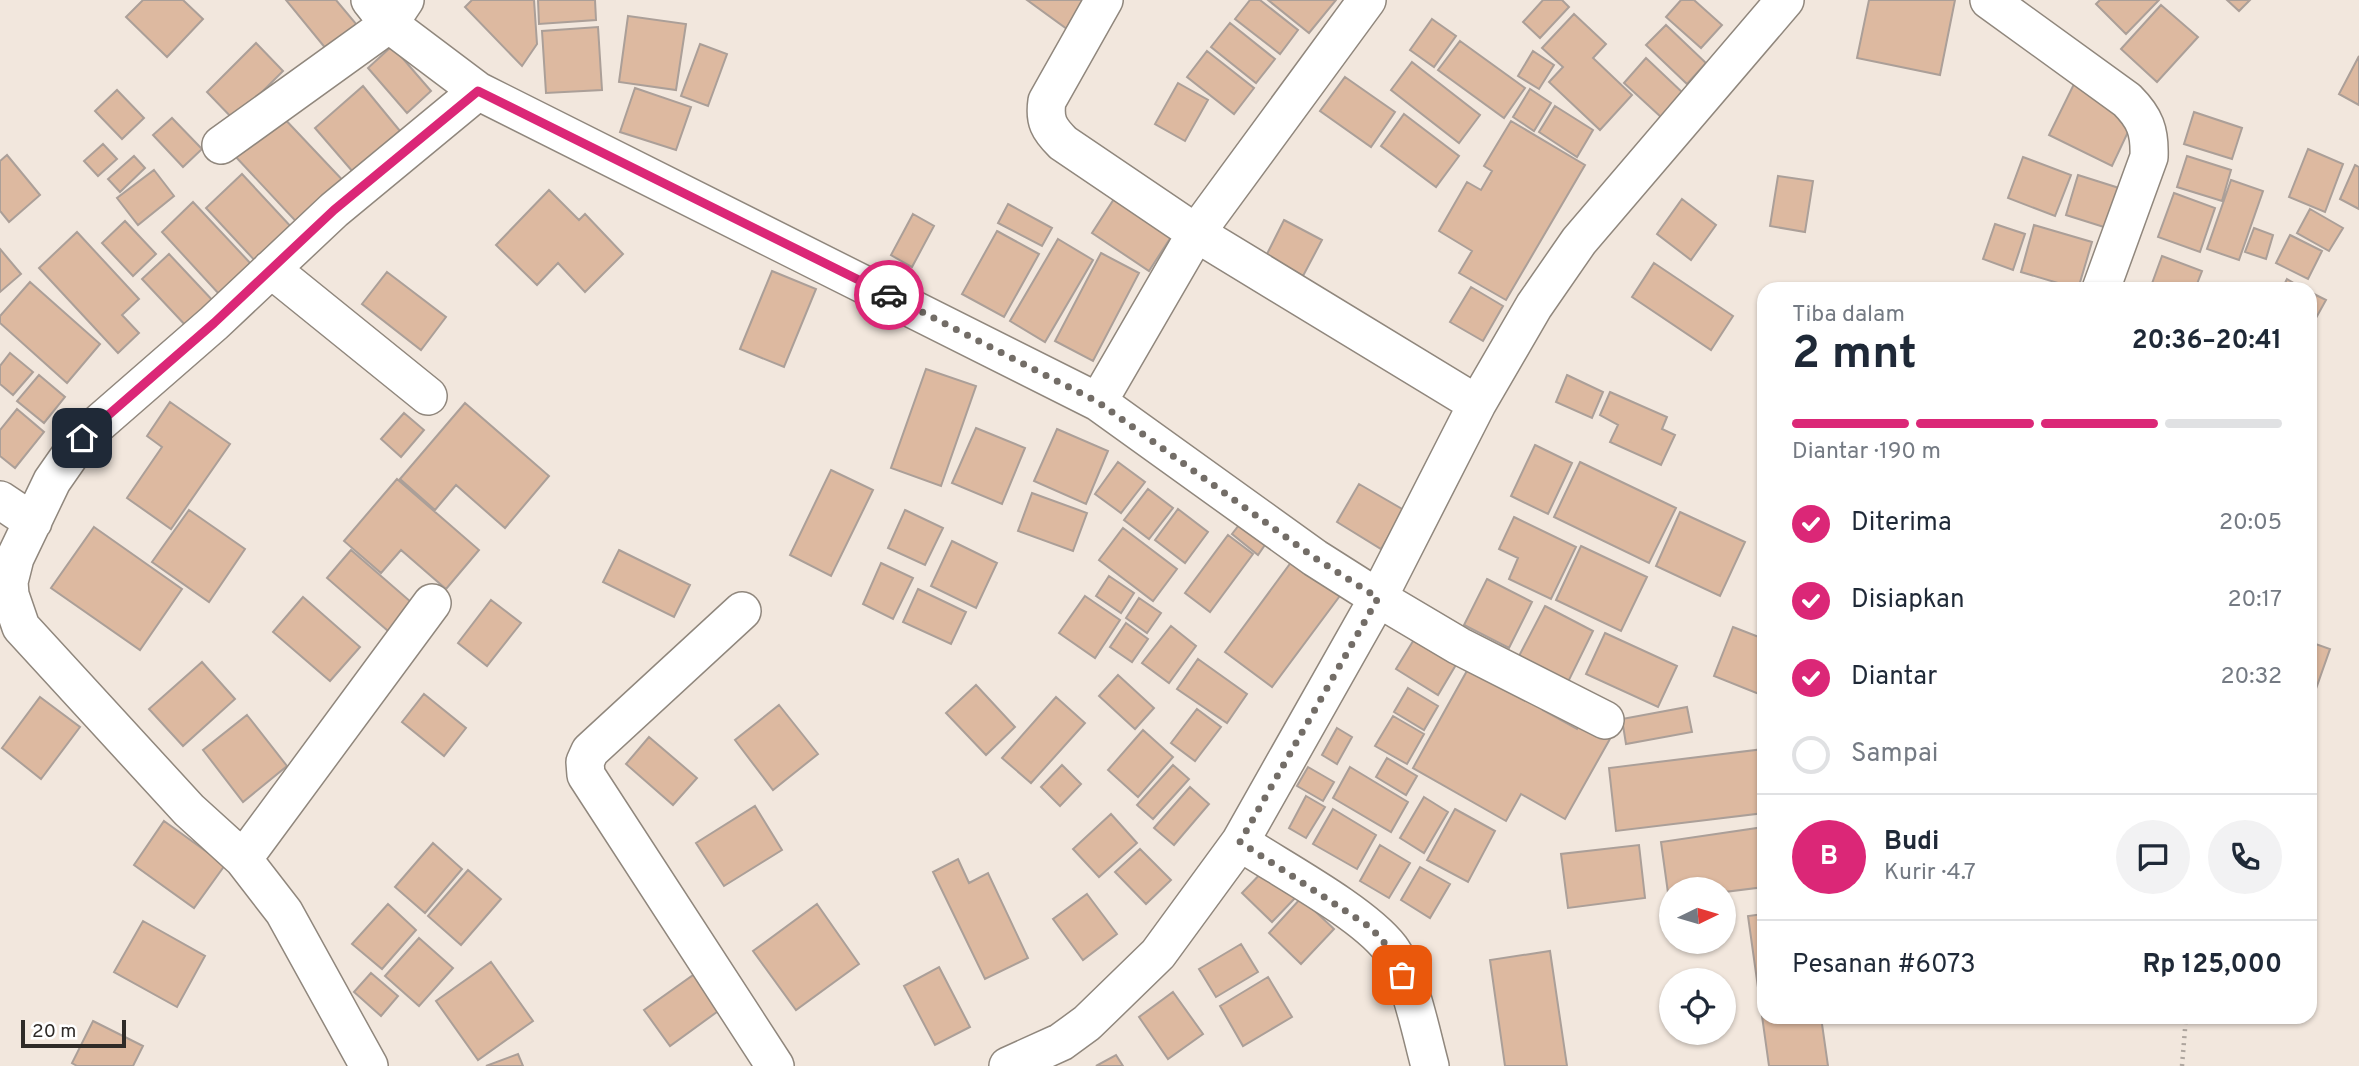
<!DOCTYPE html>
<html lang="id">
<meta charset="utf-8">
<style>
:root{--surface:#fff;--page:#f2f2f3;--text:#1f2937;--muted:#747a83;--line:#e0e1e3;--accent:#db2777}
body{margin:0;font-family:Overpass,sans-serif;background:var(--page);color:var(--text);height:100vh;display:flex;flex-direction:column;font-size:26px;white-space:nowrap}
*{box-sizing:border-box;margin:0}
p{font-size:23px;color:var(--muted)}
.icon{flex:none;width:38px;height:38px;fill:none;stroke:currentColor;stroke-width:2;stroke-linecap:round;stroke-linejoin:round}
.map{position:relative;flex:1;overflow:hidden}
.panel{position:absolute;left:1757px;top:282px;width:560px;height:742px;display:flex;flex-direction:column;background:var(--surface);border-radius:21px;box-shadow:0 2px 5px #0004}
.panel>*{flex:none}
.needle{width:46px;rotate:85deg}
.buttons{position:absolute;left:1659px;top:877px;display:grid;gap:14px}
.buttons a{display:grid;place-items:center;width:77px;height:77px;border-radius:50%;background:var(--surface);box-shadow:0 2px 5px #0004;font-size:35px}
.scale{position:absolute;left:21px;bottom:18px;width:105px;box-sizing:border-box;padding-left:7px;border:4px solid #2f2b28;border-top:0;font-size:19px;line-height:24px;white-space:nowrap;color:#2f2b28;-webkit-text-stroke:5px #fff;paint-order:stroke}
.pin{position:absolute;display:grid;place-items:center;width:60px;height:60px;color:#fff;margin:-30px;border-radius:14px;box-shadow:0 4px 10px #0006}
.courier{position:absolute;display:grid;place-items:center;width:70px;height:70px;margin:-35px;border:5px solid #db2777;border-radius:50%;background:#fff;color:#222;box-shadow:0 2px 9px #0007}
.head em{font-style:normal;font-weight:700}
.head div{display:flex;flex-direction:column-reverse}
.head{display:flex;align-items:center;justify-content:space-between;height:119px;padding:0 35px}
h1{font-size:46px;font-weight:700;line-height:52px}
.bar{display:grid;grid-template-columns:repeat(4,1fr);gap:10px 7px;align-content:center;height:84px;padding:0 35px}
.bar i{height:9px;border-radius:5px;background:var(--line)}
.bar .on{background:var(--accent)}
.bar p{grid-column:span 4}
.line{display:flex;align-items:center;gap:18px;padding:0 35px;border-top:2px solid var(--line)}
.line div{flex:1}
.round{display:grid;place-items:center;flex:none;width:74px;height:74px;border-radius:37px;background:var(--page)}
ol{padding:0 35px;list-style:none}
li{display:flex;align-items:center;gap:21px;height:77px}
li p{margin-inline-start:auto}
li .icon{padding:7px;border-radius:50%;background:var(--accent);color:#fff;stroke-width:4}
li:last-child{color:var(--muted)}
li i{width:38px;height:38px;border:4px solid var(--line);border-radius:50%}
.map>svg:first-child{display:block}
.building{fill:#ddb9a0;stroke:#ab9f98;stroke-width:2}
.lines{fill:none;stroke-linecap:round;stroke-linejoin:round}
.minor-casing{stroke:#90877d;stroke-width:40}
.path{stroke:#aea59e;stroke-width:4.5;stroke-dasharray:2 5;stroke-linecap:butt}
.minor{stroke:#fff;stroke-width:37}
.done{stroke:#736d67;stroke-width:7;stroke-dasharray:0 12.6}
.route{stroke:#db2777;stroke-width:9}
</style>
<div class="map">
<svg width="2359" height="1066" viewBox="0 0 2359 1066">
<rect width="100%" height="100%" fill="#f2e7dd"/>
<path class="building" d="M 143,0 L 183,0 L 203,19 L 167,57 L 126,17 Z
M 286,0 L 336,0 L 357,25 L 327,50 Z
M 472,0 L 534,0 L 537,44 L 522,66 L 465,7 Z
M 538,0 L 595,0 L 596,20 L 539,24 Z
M 1027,0 L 1087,0 L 1067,29 Z
M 1250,0 L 1260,0 L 1298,30 L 1280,54 L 1235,19 Z
M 1268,0 L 1336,0 L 1309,33 Z
M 1543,0 L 1562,0 L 1569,7 L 1540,38 L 1523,22 Z
M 1681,0 L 1694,0 L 1722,25 L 1701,48 L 1666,17 Z
M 1869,0 L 1955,0 L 1940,75 L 1857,58 Z
M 2100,0 L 2159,0 L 2126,34 L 2096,4 Z
M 2227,0 L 2250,0 L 2239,11 Z
M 2161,5 L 2198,37 L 2157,82 L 2121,49 Z
M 1574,14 L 1606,44 L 1593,58 L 1632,95 L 1600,130 L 1549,82 L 1563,67 L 1542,48 Z
M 628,16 L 686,24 L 676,90 L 619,82 Z
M 1432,19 L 1456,36 L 1434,67 L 1410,50 Z
M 1230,23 L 1275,59 L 1256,83 L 1211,47 Z
M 1666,25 L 1706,63 L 1687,84 L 1646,45 Z
M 598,27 L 602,90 L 546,93 L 542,31 Z
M 1460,41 L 1525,88 L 1504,118 L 1438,70 Z
M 256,43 L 283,71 L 234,120 L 207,92 Z
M 700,44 L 727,54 L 708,106 L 681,96 Z
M 392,46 L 431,91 L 407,113 L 368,68 Z
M 1207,51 L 1254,88 L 1234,114 L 1187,77 Z
M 1533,51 L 1554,65 L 1539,89 L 1518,76 Z
M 2359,56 L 2359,105 L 2339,94 Z
M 1646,58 L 1683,93 L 1661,117 L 1624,83 Z
M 1412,62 L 1480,115 L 1459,143 L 1391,90 Z
M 1345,77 L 1395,112 L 1371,147 L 1320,111 Z
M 1178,83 L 1208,100 L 1185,141 L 1155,124 Z
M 2074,84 L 2136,115 L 2112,166 L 2049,135 Z
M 363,86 L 400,131 L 353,172 L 315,128 Z
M 635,88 L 691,107 L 676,150 L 620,132 Z
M 1530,89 L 1551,103 L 1534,131 L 1513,117 Z
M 117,90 L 144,118 L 122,139 L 95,111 Z
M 1555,106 L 1593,130 L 1577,157 L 1539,132 Z
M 2194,112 L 2242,128 L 2232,159 L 2184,144 Z
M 280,114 L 350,188 L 305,231 L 235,156 Z
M 1404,114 L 1459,156 L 1436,187 L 1381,146 Z
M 172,118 L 202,149 L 183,167 L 153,135 Z
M 1511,121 L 1585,165 L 1506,300 L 1459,273 L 1472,251 L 1439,231 L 1467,182 L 1481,190 L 1492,171 L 1484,166 Z
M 103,144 L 117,159 L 98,176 L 84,161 Z
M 2308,149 L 2343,164 L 2325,212 L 2289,197 Z
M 7,155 L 40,195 L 9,222 L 0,211 L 0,161 Z
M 134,156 L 145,168 L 120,192 L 108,179 Z
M 2187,156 L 2231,170 L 2222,201 L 2177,187 Z
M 2023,157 L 2071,175 L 2055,216 L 2008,198 Z
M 2355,165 L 2359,167 L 2359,209 L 2340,199 Z
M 154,170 L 174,196 L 138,225 L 117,198 Z
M 242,174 L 294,230 L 258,264 L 206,208 Z
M 2078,175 L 2119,188 L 2107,228 L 2066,215 Z
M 1778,176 L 1813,181 L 1805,232 L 1770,226 Z
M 2231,180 L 2263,191 L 2239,260 L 2207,249 Z
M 549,190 L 579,220 L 585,214 L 623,254 L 585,292 L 558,263 L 537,285 L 496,245 Z
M 2174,193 L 2215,208 L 2200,252 L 2158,237 Z
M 1114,199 L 1171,237 L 1149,271 L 1092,233 Z
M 1682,199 L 1716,225 L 1691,260 L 1657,234 Z
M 193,202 L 252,265 L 220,295 L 162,232 Z
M 1008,204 L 1052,228 L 1042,246 L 998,223 Z
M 2310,209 L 2343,228 L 2329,251 L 2297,233 Z
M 913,214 L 934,226 L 912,267 L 891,255 Z
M 1284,220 L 1322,240 L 1303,276 L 1266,256 Z
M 125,221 L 156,254 L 133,276 L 102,243 Z
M 1995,224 L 2025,234 L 2013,270 L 1983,259 Z
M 2034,225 L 2092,242 L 2078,289 L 2021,272 Z
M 2254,228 L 2273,235 L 2266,259 L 2245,252 Z
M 997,231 L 1039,254 L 1004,317 L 962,294 Z
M 77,232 L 139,299 L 122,315 L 139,333 L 118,353 L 39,268 Z
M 2290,235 L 2322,251 L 2308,279 L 2276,263 Z
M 1058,239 L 1093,260 L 1045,342 L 1010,321 Z
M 0,249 L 21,274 L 0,292 Z
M 1101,253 L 1139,273 L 1093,361 L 1055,341 Z
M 169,254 L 215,303 L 188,328 L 142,279 Z
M 2162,256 L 2202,271 L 2195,289 L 2150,289 Z
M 1654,263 L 1733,316 L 1711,350 L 1632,297 Z
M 772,271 L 816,289 L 784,367 L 740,349 Z
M 387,272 L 446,317 L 421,350 L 362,304 Z
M 2287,279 L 2304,289 L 2282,289 Z
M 30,282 L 100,344 L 67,383 L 0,323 L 0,316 Z
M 1471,287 L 1503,306 L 1483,341 L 1450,322 Z
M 2310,292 L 2326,300 L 2311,327 L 2310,327 Z
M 10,353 L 33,372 L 13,395 L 0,384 L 0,366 Z
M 926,369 L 976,386 L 941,486 L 891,468 Z
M 39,375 L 65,397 L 44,423 L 17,401 Z
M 1567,375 L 1603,392 L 1592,418 L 1556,402 Z
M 1610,392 L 1667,417 L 1662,429 L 1675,435 L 1661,465 L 1610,442 L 1618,425 L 1600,415 Z
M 170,402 L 230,444 L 171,529 L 127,498 L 162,447 L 147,436 Z
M 465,403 L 549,476 L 505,528 L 456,485 L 435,510 L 400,479 Z
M 17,409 L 44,432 L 15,468 L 0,456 L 0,430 Z
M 404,413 L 424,430 L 401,457 L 381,439 Z
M 976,428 L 1025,448 L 1002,504 L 952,483 Z
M 1057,429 L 1108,451 L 1086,504 L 1034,481 Z
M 1535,445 L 1572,463 L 1548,514 L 1511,496 Z
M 1118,462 L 1145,482 L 1121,513 L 1095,494 Z
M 1580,462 L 1676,508 L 1649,563 L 1554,517 Z
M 831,470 L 873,490 L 831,576 L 790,555 Z
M 397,479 L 479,550 L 446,589 L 401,550 L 381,573 L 344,541 Z
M 1359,484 L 1404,510 L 1381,549 L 1337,522 Z
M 1148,489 L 1173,508 L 1149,539 L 1124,520 Z
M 1032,493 L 1087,513 L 1073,551 L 1018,531 Z
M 1178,509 L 1208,532 L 1185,563 L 1155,540 Z
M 189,510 L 245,549 L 209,602 L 152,562 Z
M 905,510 L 943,528 L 925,565 L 888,548 Z
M 1680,512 L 1745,542 L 1720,596 L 1656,566 Z
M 1514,517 L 1576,547 L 1551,599 L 1509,579 L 1518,558 L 1499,549 Z
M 1243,520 L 1269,539 L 1258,555 L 1232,534 Z
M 94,527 L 182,589 L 140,650 L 51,588 Z
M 1123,528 L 1177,569 L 1153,601 L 1099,560 Z
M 1228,535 L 1253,554 L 1210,612 L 1185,593 Z
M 952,541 L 997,563 L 976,608 L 931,586 Z
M 1581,546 L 1647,577 L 1621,631 L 1556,600 Z
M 351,550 L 419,609 L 395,637 L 327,578 Z
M 619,550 L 690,585 L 674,617 L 603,582 Z
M 1295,557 L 1342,593 L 1272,687 L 1225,652 Z
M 881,563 L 913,578 L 893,619 L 863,604 Z
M 1109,576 L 1134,593 L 1121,613 L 1096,596 Z
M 1487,579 L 1532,602 L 1509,648 L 1464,625 Z
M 918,589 L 966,612 L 951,644 L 903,622 Z
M 1085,596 L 1120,620 L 1095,658 L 1059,633 Z
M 303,597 L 360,647 L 330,681 L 273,632 Z
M 1139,598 L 1161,613 L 1147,633 L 1126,618 Z
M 491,600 L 521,623 L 487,666 L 458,643 Z
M 1545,606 L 1593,631 L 1568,682 L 1519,656 Z
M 1126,623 L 1148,639 L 1132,662 L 1110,647 Z
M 1171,626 L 1196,646 L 1169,683 L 1142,663 Z
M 1733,627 L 1764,639 L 1764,696 L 1714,676 Z
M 1418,633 L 1460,658 L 1438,695 L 1396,669 Z
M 1605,633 L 1677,666 L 1658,707 L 1586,674 Z
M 2310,642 L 2330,649 L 2312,700 L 2310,699 Z
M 1198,659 L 1247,694 L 1227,723 L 1177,689 Z
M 1473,660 L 1547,703 L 1543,710 L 1577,729 L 1582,720 L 1611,737 L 1565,819 L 1521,794 L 1506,821 L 1413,768 Z
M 202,662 L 235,699 L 183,746 L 149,709 Z
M 1118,675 L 1154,708 L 1135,729 L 1099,696 Z
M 976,685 L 1015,727 L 986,755 L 946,713 Z
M 1408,688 L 1438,706 L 1424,730 L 1394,712 Z
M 424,694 L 466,728 L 444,756 L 402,722 Z
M 40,697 L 80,727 L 41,779 L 2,748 Z
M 1056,697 L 1085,723 L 1031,783 L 1002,758 Z
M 779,705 L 818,754 L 773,790 L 735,740 Z
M 1687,707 L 1692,732 L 1626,744 L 1622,719 Z
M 1197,709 L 1221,727 L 1195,761 L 1171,743 Z
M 247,715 L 287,766 L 243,802 L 203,750 Z
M 1393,716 L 1424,734 L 1407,764 L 1375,746 Z
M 1337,728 L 1352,737 L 1337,764 L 1322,755 Z
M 1143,730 L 1173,757 L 1138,797 L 1108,770 Z
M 649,737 L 697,778 L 673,805 L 626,764 Z
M 1764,749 L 1764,813 L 1616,831 L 1609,768 Z
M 1387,758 L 1417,776 L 1406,795 L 1376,777 Z
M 1062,765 L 1081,784 L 1060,806 L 1041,787 Z
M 1173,765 L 1189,779 L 1153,819 L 1137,805 Z
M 1308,767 L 1334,782 L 1323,801 L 1297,786 Z
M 1350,767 L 1408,802 L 1391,832 L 1333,798 Z
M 1190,787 L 1209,804 L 1174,845 L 1154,828 Z
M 1306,796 L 1325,807 L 1306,838 L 1289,828 Z
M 1424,797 L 1448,812 L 1424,853 L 1400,838 Z
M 755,806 L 782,850 L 724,886 L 696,843 Z
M 1333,809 L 1376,835 L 1357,869 L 1313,844 Z
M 1455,809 L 1495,831 L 1468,882 L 1427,860 Z
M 1111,814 L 1137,843 L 1099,877 L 1073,849 Z
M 164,821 L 225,865 L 194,908 L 134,865 Z
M 1764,827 L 1764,887 L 1724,892 L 1724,889 L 1671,889 L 1669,900 L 1661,842 Z
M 433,843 L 462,869 L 425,913 L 395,887 Z
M 1380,845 L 1410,863 L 1389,898 L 1360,881 Z
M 1639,845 L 1645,898 L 1568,908 L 1561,854 Z
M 1140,849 L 1171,880 L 1146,904 L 1115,872 Z
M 958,859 L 969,883 L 988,873 L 1028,958 L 985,979 L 933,872 Z
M 1267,867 L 1297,896 L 1272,922 L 1242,893 Z
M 1420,867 L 1450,884 L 1430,918 L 1401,900 Z
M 468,870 L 501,899 L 461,945 L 428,916 Z
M 1087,894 L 1117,934 L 1083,960 L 1053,919 Z
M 1301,898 L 1334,929 L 1301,964 L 1269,933 Z
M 388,904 L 416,930 L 382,969 L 352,944 Z
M 817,904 L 859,964 L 796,1010 L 753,951 Z
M 1764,914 L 1764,1017 L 1821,1017 L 1828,1066 L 1769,1066 L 1748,916 Z
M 143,921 L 205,956 L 177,1007 L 114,972 Z
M 419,938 L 453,968 L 419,1006 L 385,976 Z
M 1241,944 L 1258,972 L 1216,997 L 1199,969 Z
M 1550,951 L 1567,1066 L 1505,1066 L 1490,960 Z
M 491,962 L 533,1021 L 478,1060 L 436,1001 Z
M 939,967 L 970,1027 L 935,1045 L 904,986 Z
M 371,973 L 398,996 L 381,1016 L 354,992 Z
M 696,973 L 721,1009 L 670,1046 L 644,1010 Z
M 1268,977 L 1292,1017 L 1243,1046 L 1220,1006 Z
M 1173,992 L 1203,1034 L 1168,1059 L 1139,1017 Z
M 93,1021 L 143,1046 L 133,1066 L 77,1066 L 72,1063 Z
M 518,1054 L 523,1066 L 486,1066 Z
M 1116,1055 L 1123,1066 L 1096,1066 Z"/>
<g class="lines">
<defs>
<path id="minor" d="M 370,0 L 389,24 L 478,91 L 1098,402 L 1315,558 L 1378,598 L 1459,646 L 1605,720
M 1104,0 L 1047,101 C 1044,121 1049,129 1063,143 L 1196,233 L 1477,404
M 1989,0 L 2127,100 C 2145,118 2150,131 2149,157 L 2101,289
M 221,145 L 389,24 L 405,0
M 271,269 L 428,396
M 1098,402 L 1196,233 L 1367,0
M 0,500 L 33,522
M 742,611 L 590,751 L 585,762 L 586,775 L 775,1066
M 1240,842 C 1281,869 1362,912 1390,948 C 1410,975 1421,1033 1430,1066
M 243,859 L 432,603
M 369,1066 L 284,912 L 243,859 L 189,810 L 21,627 L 10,595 L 9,582 L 15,558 L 52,481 L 82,438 L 214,323 L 334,210 L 478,91
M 1008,1066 L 1061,1042 L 1087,1023 L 1158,954 L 1240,842 L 1378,598 L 1477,404 L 1534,306 L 1579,241 L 1785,0"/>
</defs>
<use href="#minor" class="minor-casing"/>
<path class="path" d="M 2182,1066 L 2186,1017"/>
<use href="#minor" class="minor"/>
</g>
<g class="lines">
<path class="done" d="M 889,295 L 1098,402 L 1315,558 L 1378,598 L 1240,842 L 1370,927 L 1391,950 L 1402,975"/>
<path class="route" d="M 82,438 L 214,323 L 334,210 L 478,91 L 889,295"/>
</g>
</svg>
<div class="buttons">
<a><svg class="needle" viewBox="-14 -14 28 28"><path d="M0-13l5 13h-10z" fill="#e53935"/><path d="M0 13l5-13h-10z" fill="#747a83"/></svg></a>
<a><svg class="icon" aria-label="locate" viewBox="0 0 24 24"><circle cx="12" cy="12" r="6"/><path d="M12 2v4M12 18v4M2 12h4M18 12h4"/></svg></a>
</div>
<div class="scale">20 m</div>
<div class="pin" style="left:1402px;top:975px;background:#ea580c"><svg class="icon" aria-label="bag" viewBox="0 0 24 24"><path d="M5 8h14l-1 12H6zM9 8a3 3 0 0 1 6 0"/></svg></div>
<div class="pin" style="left:82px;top:438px;background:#1f2937"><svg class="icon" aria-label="home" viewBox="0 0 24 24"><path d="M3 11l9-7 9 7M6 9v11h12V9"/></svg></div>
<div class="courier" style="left:889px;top:295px"><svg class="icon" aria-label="car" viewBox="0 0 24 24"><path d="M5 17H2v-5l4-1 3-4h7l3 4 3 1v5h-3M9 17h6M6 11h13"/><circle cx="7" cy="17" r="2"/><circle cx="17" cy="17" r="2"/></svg></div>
<section class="panel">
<div class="head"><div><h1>2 mnt</h1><p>Tiba dalam</p></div><em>20:36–20:41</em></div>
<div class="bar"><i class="on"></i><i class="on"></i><i class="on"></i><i></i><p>Diantar · 190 m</p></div>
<ol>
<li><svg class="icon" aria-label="check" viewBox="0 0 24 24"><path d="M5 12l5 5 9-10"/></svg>Diterima<p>20:05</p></li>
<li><svg class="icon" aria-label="check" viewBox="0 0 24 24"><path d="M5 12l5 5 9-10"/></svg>Disiapkan<p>20:17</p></li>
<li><svg class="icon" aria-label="check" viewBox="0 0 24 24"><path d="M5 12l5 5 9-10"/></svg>Diantar<p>20:32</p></li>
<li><i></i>Sampai</li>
</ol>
<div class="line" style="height:126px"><b class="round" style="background:var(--accent);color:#fff">B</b><div><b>Budi</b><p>Kurir · 4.7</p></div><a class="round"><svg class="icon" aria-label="chat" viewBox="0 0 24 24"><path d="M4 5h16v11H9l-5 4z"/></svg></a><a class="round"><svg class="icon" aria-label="phone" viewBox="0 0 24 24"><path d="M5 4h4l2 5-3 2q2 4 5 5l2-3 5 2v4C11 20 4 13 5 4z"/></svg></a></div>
<div class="line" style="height:91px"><div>Pesanan #6073</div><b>Rp 125,000</b></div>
</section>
</div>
